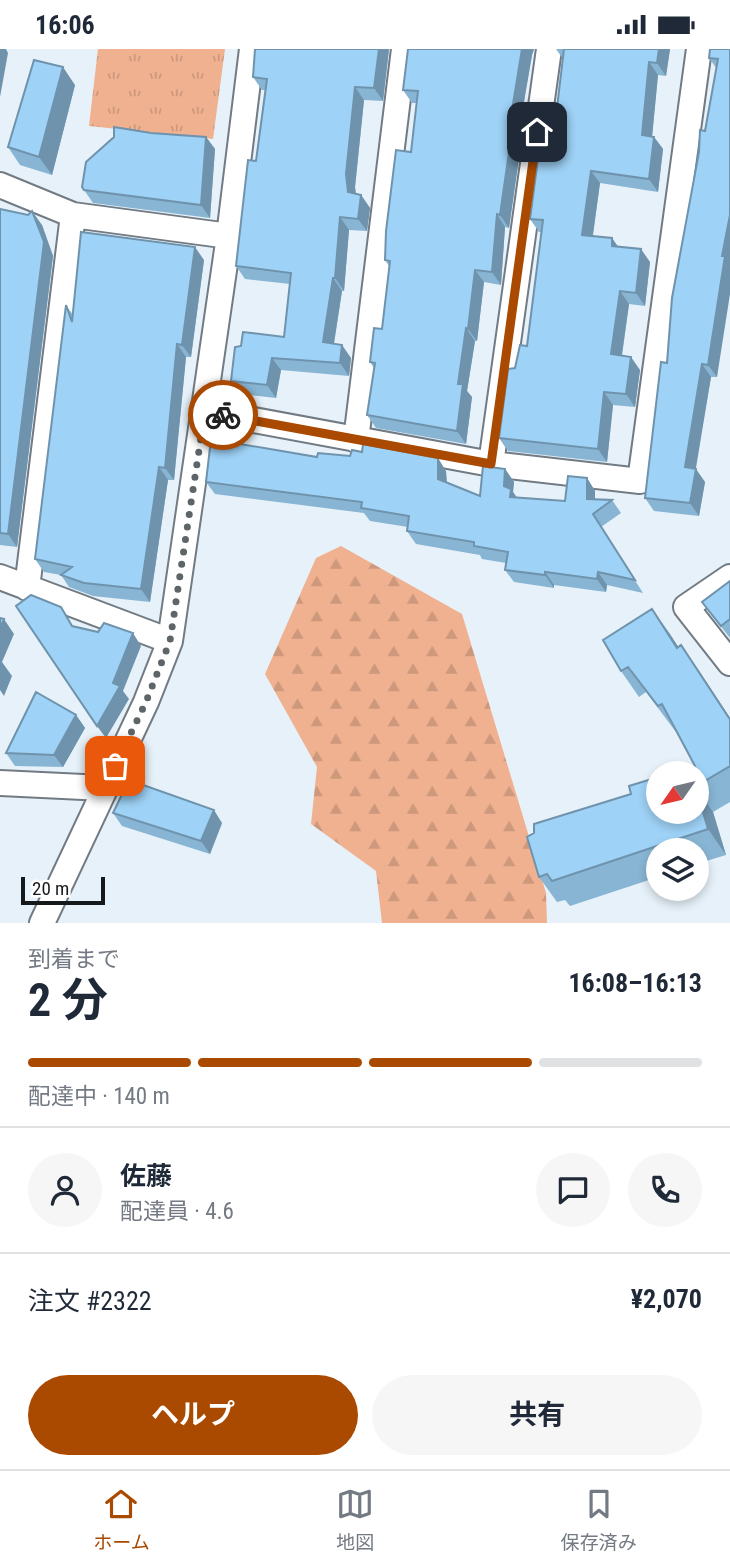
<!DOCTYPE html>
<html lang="ja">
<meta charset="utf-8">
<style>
:root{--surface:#fff;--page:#f6f6f7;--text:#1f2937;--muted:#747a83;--line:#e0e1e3;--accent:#aa4a00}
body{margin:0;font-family:"Roboto Condensed","Noto Sans JP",sans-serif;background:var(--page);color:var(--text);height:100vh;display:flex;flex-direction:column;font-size:26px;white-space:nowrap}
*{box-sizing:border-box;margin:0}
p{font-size:23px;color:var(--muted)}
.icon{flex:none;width:38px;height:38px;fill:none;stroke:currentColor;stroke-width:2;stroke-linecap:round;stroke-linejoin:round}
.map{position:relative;height:874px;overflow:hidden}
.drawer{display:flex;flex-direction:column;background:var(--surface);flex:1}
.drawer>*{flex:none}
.needle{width:46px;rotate:236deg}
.fabs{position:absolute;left:646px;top:712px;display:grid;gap:14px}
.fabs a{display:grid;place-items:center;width:63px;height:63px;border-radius:50%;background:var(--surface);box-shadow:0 4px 10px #0003;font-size:35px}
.scale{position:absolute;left:21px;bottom:18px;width:84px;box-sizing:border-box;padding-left:7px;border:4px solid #15191c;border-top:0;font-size:19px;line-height:24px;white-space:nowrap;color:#15191c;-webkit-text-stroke:5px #fff;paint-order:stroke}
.pin{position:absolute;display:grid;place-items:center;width:60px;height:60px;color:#fff;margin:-30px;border-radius:14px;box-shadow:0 4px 10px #0006}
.courier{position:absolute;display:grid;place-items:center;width:70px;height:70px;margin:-35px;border:5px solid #aa4a00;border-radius:50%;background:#fff;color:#222;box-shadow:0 2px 9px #0007}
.headline em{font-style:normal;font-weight:700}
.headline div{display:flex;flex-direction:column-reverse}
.headline{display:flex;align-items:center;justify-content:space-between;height:119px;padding:0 28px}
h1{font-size:46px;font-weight:700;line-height:52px}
.bar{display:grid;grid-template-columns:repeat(4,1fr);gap:10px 7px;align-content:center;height:84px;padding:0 28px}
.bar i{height:9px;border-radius:5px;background:var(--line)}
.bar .current{background:var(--accent)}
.bar p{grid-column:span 4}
.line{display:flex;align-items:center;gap:18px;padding:0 28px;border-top:2px solid var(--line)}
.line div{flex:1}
.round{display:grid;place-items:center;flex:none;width:74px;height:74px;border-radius:37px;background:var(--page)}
.button{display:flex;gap:14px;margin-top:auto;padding:14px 28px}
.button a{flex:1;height:80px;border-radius:42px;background:var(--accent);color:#fff;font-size:28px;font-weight:700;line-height:80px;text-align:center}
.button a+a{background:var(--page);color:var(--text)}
.status{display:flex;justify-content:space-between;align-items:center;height:49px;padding:0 35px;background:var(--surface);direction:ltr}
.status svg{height:19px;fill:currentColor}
.menu{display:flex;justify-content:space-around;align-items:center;height:98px;border-top:2px solid var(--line);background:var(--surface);font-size:19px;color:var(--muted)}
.menu a{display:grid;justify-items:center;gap:4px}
.menu .current{color:var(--accent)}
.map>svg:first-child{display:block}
.forest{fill:url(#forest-firs)}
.park{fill:url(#park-tufts)}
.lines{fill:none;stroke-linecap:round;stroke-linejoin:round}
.minor-casing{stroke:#727b83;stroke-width:28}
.minor{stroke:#fff;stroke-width:24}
.wall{fill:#88b5d4}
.shaded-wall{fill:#6f93ac}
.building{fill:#9ed2f6;stroke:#6f93ac;stroke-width:2}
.done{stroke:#5e6569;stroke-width:7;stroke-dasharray:0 12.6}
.route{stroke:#aa4a00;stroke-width:9}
</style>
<div class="status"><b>16:06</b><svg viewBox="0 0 49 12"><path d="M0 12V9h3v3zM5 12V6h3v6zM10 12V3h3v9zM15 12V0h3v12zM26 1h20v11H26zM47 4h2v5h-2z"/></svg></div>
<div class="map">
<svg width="730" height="874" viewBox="0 0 730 874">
<defs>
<pattern id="forest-firs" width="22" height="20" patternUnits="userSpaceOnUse" patternTransform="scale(1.75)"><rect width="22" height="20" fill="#f0b190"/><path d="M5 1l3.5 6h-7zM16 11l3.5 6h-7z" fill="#cd987c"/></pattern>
<pattern id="park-tufts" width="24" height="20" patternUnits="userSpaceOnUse" patternTransform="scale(1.75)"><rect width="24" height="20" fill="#f0b190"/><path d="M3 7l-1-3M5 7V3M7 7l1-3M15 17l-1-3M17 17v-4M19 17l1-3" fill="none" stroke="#cd987c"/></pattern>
</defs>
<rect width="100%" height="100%" fill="#e6f1f9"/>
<path class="forest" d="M 341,497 L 462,565 L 546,844 L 547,874 L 382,874 L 376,822 L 311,775 L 317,718 L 265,625 L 316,509 Z"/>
<path class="park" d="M 98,0 L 225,0 L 213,90 L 89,77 Z"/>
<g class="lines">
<defs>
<path id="minor" d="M 0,136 L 73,166 L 229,187
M 205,362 L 491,415 L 640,432 L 699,0
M 356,391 L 404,0
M 491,415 L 549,0
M 0,528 L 170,592
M 730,528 L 686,558 L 730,614
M 27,539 L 73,166
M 0,734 L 104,739
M 42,874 L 146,653 L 170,592 L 229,187 L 252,0"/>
</defs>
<use href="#minor" class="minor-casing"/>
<use href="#minor" class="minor"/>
</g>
<path class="wall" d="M 389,0 L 383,52 L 364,51 L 355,138 L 356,145 L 361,146 L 370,159 L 367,182 L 349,181 L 344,242 L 342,242 L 334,295 L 351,309 L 349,327 L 281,321 L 276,349 L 239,345 L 231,332 L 284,288 L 290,235 L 245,230 L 236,217 L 256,112 L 265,41 L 262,41 L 253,28 Z
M 408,0 L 534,0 L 532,6 L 521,70 L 524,74 L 509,179 L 505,178 L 501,236 L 484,233 L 477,292 L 475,292 L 467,342 L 472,348 L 466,395 L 376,379 L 367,366 L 374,319 L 370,313 L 382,280 L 389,217 L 385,211 L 411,103 L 417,54 L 412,54 L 403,41 Z
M 556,0 L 670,0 L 666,27 L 658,26 L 652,87 L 654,88 L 663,100 L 658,143 L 600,134 L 593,187 L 612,189 L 618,198 L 650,213 L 645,257 L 629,255 L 622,307 L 640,321 L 635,358 L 613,356 L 607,413 L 508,402 L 499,389 L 515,319 L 527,297 L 541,183 L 539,183 L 530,170 L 556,67 L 563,10 Z
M 730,0 L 717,328 L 711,328 L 695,420 L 705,433 L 699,467 L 654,462 L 645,449 L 705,82 L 717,20 L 709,9 Z
M 75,36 L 52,126 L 20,116 L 8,98 Z
M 151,84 L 206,88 L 215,100 L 210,169 L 93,154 L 82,138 L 114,88 Z
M 0,160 L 42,176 L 53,207 L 17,498 L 0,496 Z
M 204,211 L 191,308 L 186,308 L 174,431 L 168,431 L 150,553 L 93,547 L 69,538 L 61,526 L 44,523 L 35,510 L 66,256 L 73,266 Z
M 317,408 L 446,422 L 447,433 L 480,447 L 505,420 L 514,433 L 513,443 L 517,449 L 565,452 L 587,429 L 595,442 L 595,450 L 612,451 L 621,464 L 601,478 L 643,544 L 607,536 L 606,543 L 554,536 L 554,539 L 514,533 L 505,521 L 506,514 L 482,510 L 480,506 L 416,495 L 407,482 L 408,478 L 370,472 L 364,464 L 215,445 L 206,433 Z
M 730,532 L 730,589 L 702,553 Z
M 652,560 L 678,598 L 699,622 L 730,669 L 730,753 L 713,763 L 726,806 L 696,815 L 696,802 L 658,802 L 658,828 L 570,857 L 565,851 L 557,853 L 539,828 L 631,745 L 696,763 L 696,724 L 695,717 L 676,682 L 676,683 L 646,643 L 639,648 L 621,622 Z
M 76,666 L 85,679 L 63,718 L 15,717 L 6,704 Z
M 113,764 L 222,774 L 210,805 L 122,777 Z"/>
<path class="shaded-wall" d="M 0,0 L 6,0 L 8,4 L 0,48 Z
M 379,0 L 389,0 L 383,52 L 374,39 Z
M 522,0 L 534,0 L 532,6 L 521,70 L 524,74 L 509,179 L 500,166 L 512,61 Z
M 659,0 L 670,0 L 666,27 L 657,14 Z
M 649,13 L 658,26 L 651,99 L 642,86 Z
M 63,18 L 75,36 L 52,126 L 39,108 Z
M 355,38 L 364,51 L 355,138 L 357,156 L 348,143 L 346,125 Z
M 206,88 L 215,100 L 210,169 L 201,156 Z
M 654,88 L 663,100 L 658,143 L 649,130 Z
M 591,122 L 600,134 L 591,198 L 582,186 Z
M 361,146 L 370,159 L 367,182 L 358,170 Z
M 32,162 L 42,176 L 53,207 L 17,498 L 8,485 Z
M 497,165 L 505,178 L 501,236 L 492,223 Z
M 730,166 L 730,245 L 717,328 L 708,316 L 722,207 Z
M 340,168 L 349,181 L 344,242 L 335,229 Z
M 612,189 L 621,202 L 612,197 Z
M 195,198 L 204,211 L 191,308 L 182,296 Z
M 641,200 L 650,213 L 645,257 L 636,244 Z
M 475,221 L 484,233 L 477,292 L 468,280 Z
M 333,229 L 342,242 L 332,306 L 323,293 Z
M 620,242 L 629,255 L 620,318 L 611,305 Z
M 466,279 L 475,292 L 467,342 L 472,348 L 466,395 L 457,382 L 458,335 Z
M 177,295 L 186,308 L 174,431 L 165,419 Z
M 342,296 L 351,309 L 349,327 L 340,314 Z
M 631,308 L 640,321 L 635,358 L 626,345 Z
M 272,309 L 281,321 L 276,349 L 267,336 Z
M 702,315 L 711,328 L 694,431 L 685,418 Z
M 604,343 L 613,356 L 607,413 L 598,400 Z
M 438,409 L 446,422 L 447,442 L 438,430 Z
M 159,418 L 168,431 L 150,553 L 141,540 Z
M 505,420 L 514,433 L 513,443 L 520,453 L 519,461 L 504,437 Z
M 696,420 L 705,433 L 699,467 L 690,454 Z
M 587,429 L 595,442 L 595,462 L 587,450 Z
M 545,523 L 554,536 L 554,539 L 545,526 Z
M 598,523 L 607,536 L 606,543 L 597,530 Z
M 652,560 L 670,585 L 695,624 L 677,599 Z
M 4,570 L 14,585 L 2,613 L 12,627 L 4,647 L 0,641 L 0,579 Z
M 133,584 L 141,597 L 123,642 L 129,650 L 106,689 L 97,677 Z
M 681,596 L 699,622 L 730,669 L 730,671 Z
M 76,666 L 85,679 L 63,718 L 54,706 Z
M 696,739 L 713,763 L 726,806 L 708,780 Z
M 214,761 L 222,774 L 210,805 L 201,792 Z"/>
<path class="building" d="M 255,0 L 379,0 L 374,39 L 355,38 L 346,125 L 348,143 L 361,146 L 358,170 L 340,168 L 335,229 L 333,229 L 323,293 L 342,296 L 340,314 L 272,309 L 267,336 L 231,332 L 235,298 L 241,297 L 243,283 L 284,288 L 291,224 L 236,217 L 248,111 L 256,112 L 267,30 L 253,28 Z
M 408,0 L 522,0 L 512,61 L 515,61 L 500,166 L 497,165 L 492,223 L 475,221 L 468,280 L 466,279 L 458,335 L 463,335 L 457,382 L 367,366 L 375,314 L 370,313 L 374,279 L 382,280 L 390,212 L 385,211 L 386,182 L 396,101 L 411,103 L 418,42 L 403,41 Z
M 564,0 L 659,0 L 657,14 L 649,13 L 642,86 L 654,88 L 649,130 L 591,122 L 582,186 L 612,189 L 612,197 L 641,200 L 636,244 L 620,242 L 611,305 L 631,308 L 626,345 L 604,343 L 598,400 L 499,389 L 508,320 L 515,319 L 520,296 L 527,297 L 543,171 L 530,170 L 544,65 L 556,67 Z
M 710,0 L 730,0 L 730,166 L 722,207 L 725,207 L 708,316 L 702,315 L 685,418 L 696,420 L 690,454 L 645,449 L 661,313 L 667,314 L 672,249 L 699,103 L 700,81 L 705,82 L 718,10 L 709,9 Z
M 34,11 L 63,18 L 39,108 L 8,98 Z
M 114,78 L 151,84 L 206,88 L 201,156 L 84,141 L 82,138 L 86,113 L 114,88 Z
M 0,160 L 28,166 L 32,162 L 44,193 L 8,485 L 0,484 Z
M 81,183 L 195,198 L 182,296 L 177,295 L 165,419 L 159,418 L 141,540 L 84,534 L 61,526 L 72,518 L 35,510 L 66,256 L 72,273 Z
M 211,390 L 317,408 L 318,404 L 350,407 L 352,401 L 362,403 L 363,395 L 438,409 L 438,430 L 480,447 L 483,417 L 505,420 L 504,437 L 511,440 L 510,448 L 565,452 L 568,427 L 587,429 L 587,450 L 612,451 L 593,465 L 635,531 L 598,523 L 597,530 L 545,523 L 545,526 L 505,521 L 508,503 L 474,497 L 474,493 L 407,482 L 409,467 L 361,459 L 362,453 L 206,433 Z
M 730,532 L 730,570 L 721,577 L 702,553 Z
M 31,546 L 61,558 L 72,577 L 98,583 L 104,574 L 133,584 L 113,634 L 120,637 L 97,677 L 16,557 Z
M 652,560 L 677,599 L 681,596 L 729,669 L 730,669 L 730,717 L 696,737 L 696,724 L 670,724 L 695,717 L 662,655 L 658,657 L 628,618 L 621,622 L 603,591 Z
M 0,569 L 4,570 L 0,579 Z
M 36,643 L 76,666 L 54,706 L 6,704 Z
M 658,728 L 658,763 L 696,763 L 696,740 L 708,780 L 552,832 L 547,825 L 539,828 L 527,788 L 534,784 L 534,775 L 631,745 L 629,737 Z
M 129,731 L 214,761 L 201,792 L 113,764 Z"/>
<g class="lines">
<path class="done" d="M 115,717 L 146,653 L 170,592 L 205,362 L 223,366"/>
<path class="route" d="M 223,366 L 491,415 L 537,83"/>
</g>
</svg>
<div class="fabs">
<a><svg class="needle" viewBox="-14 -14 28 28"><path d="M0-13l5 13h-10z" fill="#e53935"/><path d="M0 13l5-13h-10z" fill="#747a83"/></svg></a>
<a><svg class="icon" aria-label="layers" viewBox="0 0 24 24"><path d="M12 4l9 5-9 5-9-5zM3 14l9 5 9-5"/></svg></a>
</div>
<div class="scale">20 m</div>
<div class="pin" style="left:115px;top:717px;background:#ea580c"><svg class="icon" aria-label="bag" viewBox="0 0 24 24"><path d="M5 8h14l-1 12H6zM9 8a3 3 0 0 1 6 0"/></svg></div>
<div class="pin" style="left:537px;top:83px;background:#1f2937"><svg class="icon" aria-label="home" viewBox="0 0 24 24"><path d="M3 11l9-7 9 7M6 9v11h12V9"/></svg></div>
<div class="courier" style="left:223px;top:366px"><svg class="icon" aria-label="bike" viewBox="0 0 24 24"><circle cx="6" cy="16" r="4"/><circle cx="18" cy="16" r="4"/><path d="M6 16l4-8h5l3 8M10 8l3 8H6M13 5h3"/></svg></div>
</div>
<section class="drawer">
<div class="headline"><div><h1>2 分</h1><p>到着まで</p></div><em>16:08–16:13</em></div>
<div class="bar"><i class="current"></i><i class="current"></i><i class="current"></i><i></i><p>配達中 · 140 m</p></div>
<div class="line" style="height:126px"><a class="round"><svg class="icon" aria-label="person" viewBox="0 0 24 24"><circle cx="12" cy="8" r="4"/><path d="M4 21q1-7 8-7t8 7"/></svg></a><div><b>佐藤</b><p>配達員 · 4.6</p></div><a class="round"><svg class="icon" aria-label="chat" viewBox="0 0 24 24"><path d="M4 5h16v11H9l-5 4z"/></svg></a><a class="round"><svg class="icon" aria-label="phone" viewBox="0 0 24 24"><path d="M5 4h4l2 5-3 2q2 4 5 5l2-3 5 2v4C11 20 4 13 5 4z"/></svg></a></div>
<div class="line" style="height:91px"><div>注文 #2322</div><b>¥2,070</b></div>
<div class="button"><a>ヘルプ</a><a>共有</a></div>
</section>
<nav class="menu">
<a class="current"><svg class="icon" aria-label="home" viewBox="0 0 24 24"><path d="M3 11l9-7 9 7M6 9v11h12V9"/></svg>ホーム</a>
<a><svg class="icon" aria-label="map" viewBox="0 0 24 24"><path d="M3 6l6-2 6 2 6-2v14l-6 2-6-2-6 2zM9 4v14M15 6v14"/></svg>地図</a>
<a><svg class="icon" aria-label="saved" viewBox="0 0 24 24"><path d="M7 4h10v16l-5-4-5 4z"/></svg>保存済み</a>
</nav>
